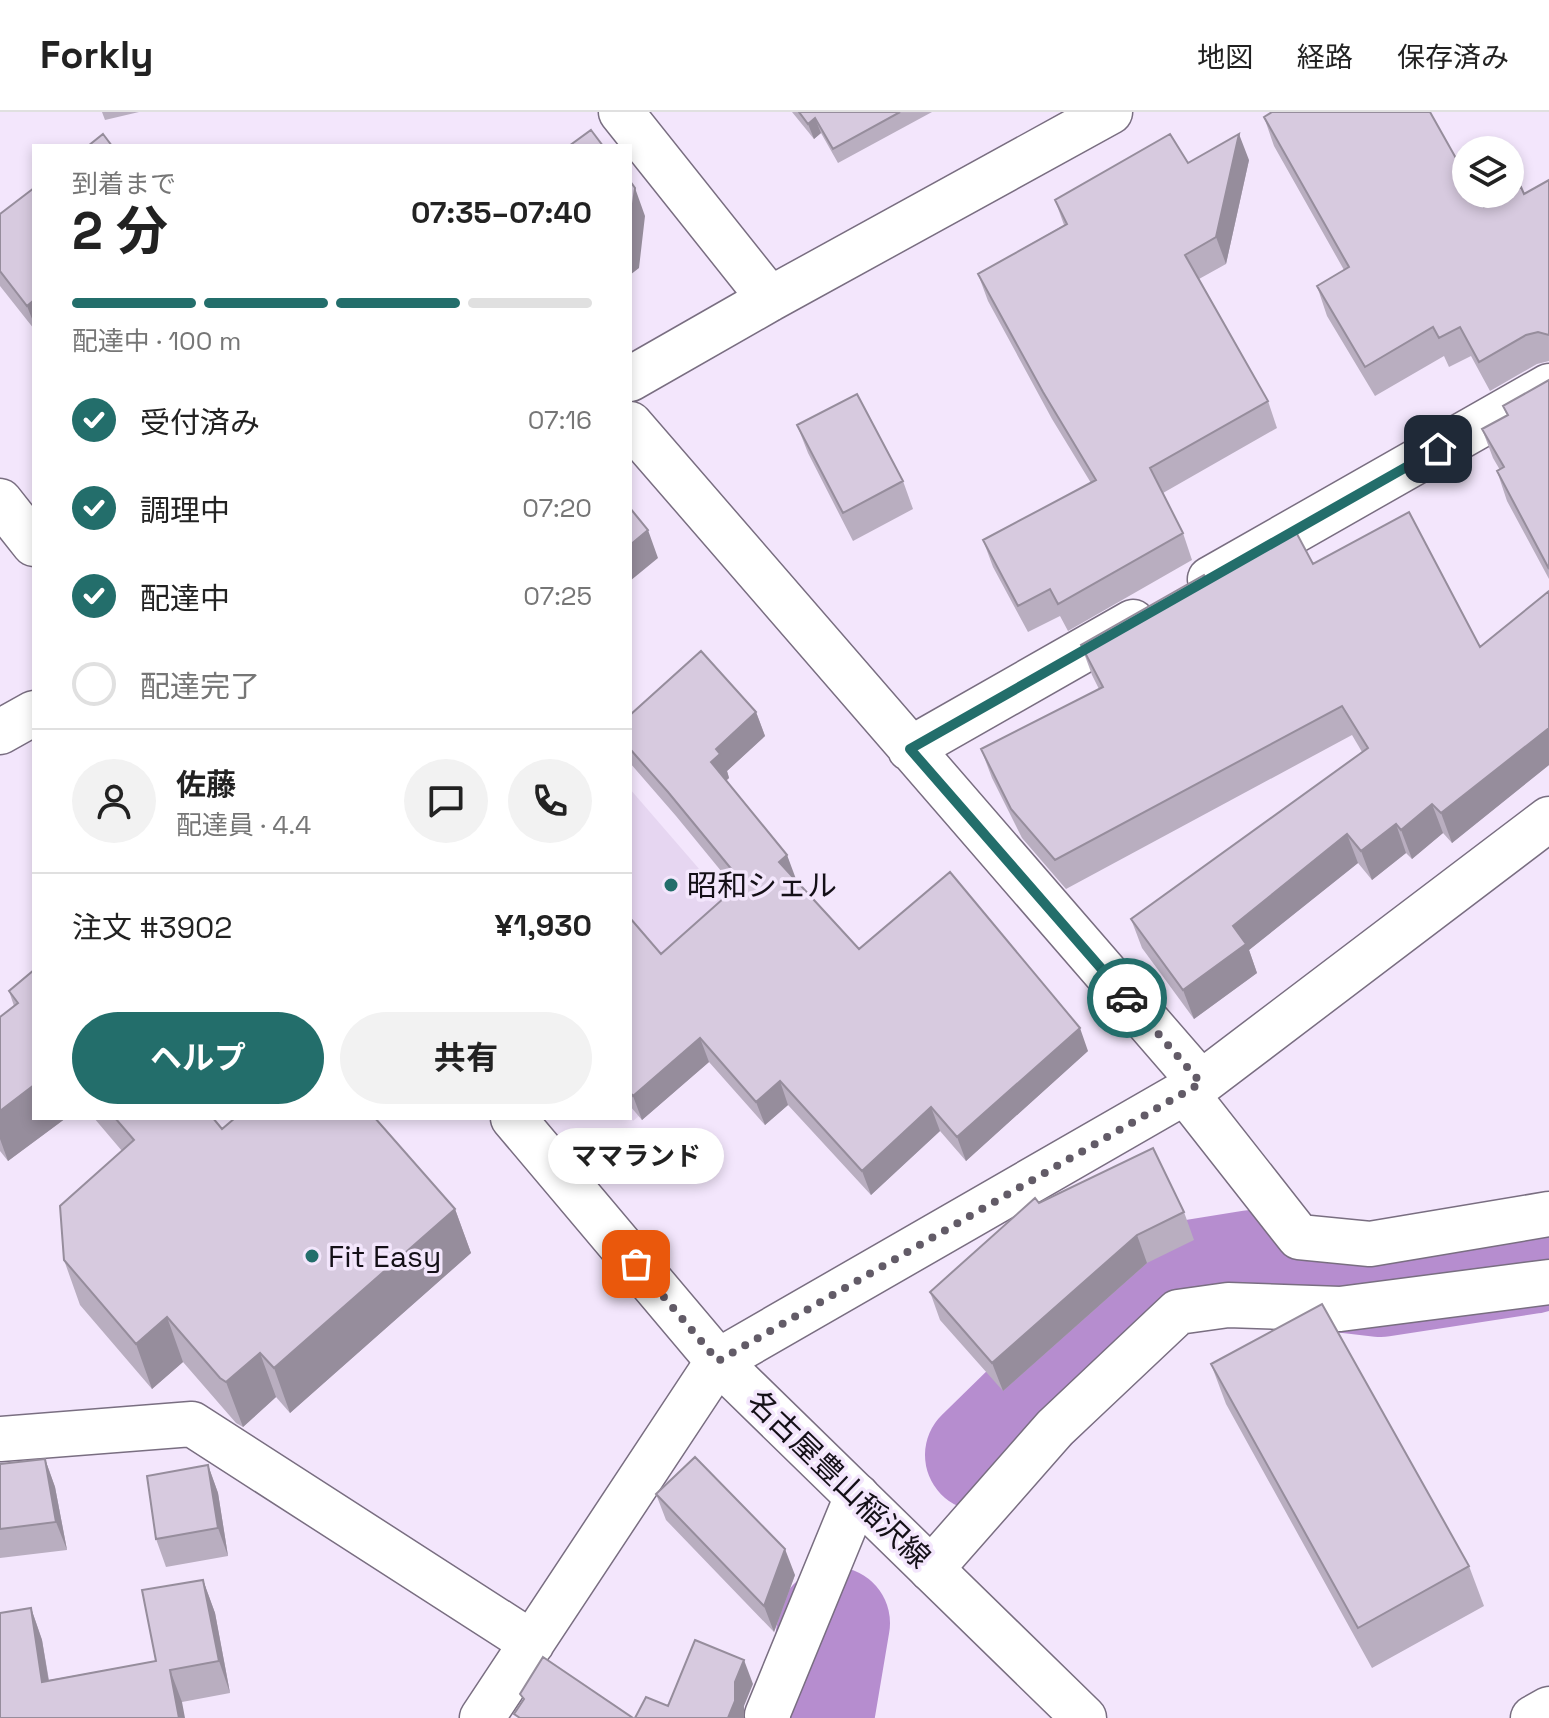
<!DOCTYPE html>
<html lang="ja">
<meta charset="utf-8">
<style>
:root{--surface:#fff;--page:#f2f2f2;--text:#222;--muted:#767676;--line:#e0e0e0;--accent:#236e6b}
body{margin:0;font-family:"Space Grotesk","Noto Sans JP",sans-serif;background:var(--page);color:var(--text);height:100vh;display:flex;flex-direction:column;font-size:30px;white-space:nowrap}
*{box-sizing:border-box;margin:0}
p{font-size:26px;color:var(--muted)}
.icon{flex:none;width:44px;height:44px;fill:none;stroke:currentColor;stroke-width:2;stroke-linecap:round;stroke-linejoin:round}
.map{position:relative;flex:1;overflow:hidden}
.sheet{position:absolute;left:32px;top:32px;width:600px;height:976px;display:flex;flex-direction:column;background:var(--surface);border-radius:0px;box-shadow:0 4px 12px #0003}
.sheet>*{flex:none}
.fabs{position:absolute;left:1452px;top:24px;display:grid;gap:16px}
.fabs a{display:grid;place-items:center;width:72px;height:72px;border-radius:50%;background:var(--surface);box-shadow:0 4px 12px #0003;font-size:40px}
.pin{position:absolute;display:grid;place-items:center;width:68px;height:68px;color:#fff;margin:-34px;border-radius:16px;box-shadow:0 4px 12px #0006}
.courier{position:absolute;display:grid;place-items:center;width:80px;height:80px;margin:-40px;border:6px solid #236e6b;border-radius:50%;background:#fff;color:#222;box-shadow:0 2px 10px #0007}
.bubble{position:absolute;height:56px;border-radius:28px;background:var(--surface);box-shadow:0 4px 12px #0003;font-size:26px;font-weight:700;line-height:56px;text-align:center}
.summary em{font-style:normal;font-weight:700}
.summary div{display:flex;flex-direction:column-reverse}
.summary{display:flex;align-items:center;justify-content:space-between;height:136px;padding:0 40px}
h1{font-size:52px;font-weight:700;line-height:60px}
.bar{display:grid;grid-template-columns:repeat(4,1fr);gap:12px 8px;align-content:center;height:96px;padding:0 40px}
.bar i{height:10px;border-radius:6px;background:var(--line)}
.bar .selected{background:var(--accent)}
.bar p{grid-column:span 4}
.line{display:flex;align-items:center;gap:20px;padding:0 40px;border-top:2px solid var(--line)}
.line div{flex:1}
.round{display:grid;place-items:center;flex:none;width:84px;height:84px;border-radius:42px;background:var(--page)}
ol{padding:0 40px;list-style:none}
li{display:flex;align-items:center;gap:24px;height:88px}
li p{margin-inline-start:auto}
li .icon{padding:8px;border-radius:50%;background:var(--accent);color:#fff;stroke-width:4}
li:last-child{color:var(--muted)}
li i{width:44px;height:44px;border:4px solid var(--line);border-radius:50%}
.cta{display:flex;gap:16px;margin-top:auto;padding:16px 40px}
.cta a{flex:1;height:92px;border-radius:48px;background:var(--accent);color:#fff;font-size:32px;font-weight:700;line-height:92px;text-align:center}
.cta a+a{background:var(--page);color:var(--text)}
header{display:flex;align-items:center;gap:48px;box-sizing:border-box;height:112px;padding:0 40px;background:var(--surface);border-bottom:2px solid var(--line)}
header strong{font-size:38px}
nav{display:flex;gap:44px;margin-inline-start:auto;font-size:28px}
.map>svg:first-child{display:block}
.built{fill:#e6d6f1}
.lines{fill:none;stroke-linecap:round;stroke-linejoin:round}
.river{stroke:#b68dcf;stroke-width:112}
.minor-casing{stroke:#796e81;stroke-width:47}
.major-casing{stroke:#796e81;stroke-width:47}
.minor{stroke:#fff;stroke-width:44}
.major{stroke:#fff;stroke-width:44}
.wall{fill:#b9aec0}
.shaded-wall{fill:#968d9c}
.building{fill:#d7cadf;stroke:#968d9c;stroke-width:2}
.done{stroke:#625b67;stroke-width:8;stroke-dasharray:0 14.4}
.route{stroke:#236e6b;stroke-width:10}
.poi-dot{fill:#236e6b;stroke:#f3e6fc;stroke-width:3}
.labels{text-anchor:middle;dominant-baseline:central;stroke-width:7;stroke-linejoin:round;paint-order:stroke}
.poi-label{font-size:30px;fill:#141017;stroke:#f3e6fc;text-anchor:start}
.street-label{font-size:30px;fill:#141017;stroke:#f3e6fc}
</style>
<header>
<strong>Forkly</strong>
<nav><a>地図</a><a>経路</a><a>保存済み</a></nav>
</header>
<div class="map">
<svg width="1549" height="1606" viewBox="0 0 1549 1606">
<rect width="100%" height="100%" fill="#f3e6fc"/>
<path class="built" d="M 630,677 L 796,869 L 633,1009 L 630,1005 Z"/>
<g class="lines">
<path class="river" d="M 981,1343 L 1159,1169 L 1252,1154 L 1381,1169 L 1530,1146 L 1549,1141
M 818,1606 L 834,1511"/>
<defs>
<path id="minor" d="M 621,0 L 770,187
M 630,267 L 770,187 L 1110,0
M 630,312 L 1201,971
M 1210,467 L 1549,274
M 0,620 L 34,601
M 910,637 L 1133,510
M 1185,980 L 1299,1125 L 1370,1132 L 1549,1102
M 0,1327 L 192,1312 L 532,1531
M 931,1457 L 1055,1316 L 1178,1200 L 1228,1193 L 1340,1197 L 1549,1170
M 482,1606 L 718,1249 L 1201,971 L 1549,707
M 768,1606 L 767,1603 L 857,1384
M 1533,1606 L 1549,1597"/>
<path id="major" d="M 0,389 L 34,432
M 513,1006 L 718,1249 L 1084,1606"/>
</defs>
<use href="#minor" class="minor-casing"/>
<use href="#major" class="major-casing"/>
<use href="#minor" class="minor"/>
<use href="#major" class="major"/>
</g>
<path class="wall" d="M 102,0 L 139,0 L 105,8 Z
M 792,0 L 932,0 L 838,51 L 821,21 L 814,27 Z
M 1264,5 L 1484,95 L 1524,82 L 1549,68 L 1549,249 L 1537,252 L 1490,279 L 1471,244 L 1449,255 L 1444,244 L 1375,284 L 1327,204 L 1317,174 L 1344,158 L 1274,34 Z
M 1249,48 L 1226,152 L 1199,167 L 1268,289 L 1277,316 L 1163,381 L 1183,421 L 1192,448 L 1068,519 L 1060,504 L 1028,520 L 993,455 L 983,428 L 1091,371 L 1052,307 L 988,189 L 978,162 L 1064,113 L 1055,88 L 1188,51 Z
M 34,76 L 34,217 L 0,174 L 0,102 Z
M 1549,268 L 1549,467 L 1507,389 L 1497,359 L 1500,358 L 1493,346 L 1482,317 L 1507,304 L 1503,294 Z
M 797,313 L 903,369 L 913,397 L 853,429 L 808,341 Z
M 1313,452 L 1480,535 L 1549,479 L 1549,653 L 1452,731 L 1443,721 L 1412,747 L 1406,741 L 1372,768 L 1358,751 L 1249,838 L 1257,861 L 1194,907 L 1142,836 L 1131,807 L 1362,640 L 1352,623 L 1066,777 L 1022,726 L 992,666 L 981,637 L 1099,577 L 1092,563 L 1081,533 L 1206,466 Z
M 756,600 L 765,624 L 727,659 L 729,666 L 726,669 L 787,743 L 795,768 L 859,837 L 1088,939 L 966,1049 L 940,1019 L 871,1083 L 788,993 L 765,1013 L 709,950 L 642,1008 L 630,994 L 630,806 L 661,842 L 735,776 L 676,704 L 630,651 L 630,603 Z
M 34,858 L 34,1006 L 66,1006 L 8,1049 L 0,1039 L 0,905 L 14,894 L 9,879 Z
M 94,1006 L 213,1006 L 222,1017 L 455,1097 L 471,1141 L 290,1301 L 276,1285 L 243,1315 L 236,1311 L 183,1250 L 152,1277 L 80,1193 L 64,1148 L 122,1039 Z
M 1039,1091 L 1184,1100 L 1194,1128 L 1147,1151 L 1003,1279 L 940,1208 L 930,1180 Z
M 1211,1252 L 1469,1454 L 1484,1494 L 1372,1556 L 1226,1292 Z
M 45,1347 L 55,1375 L 67,1438 L 0,1446 L 0,1352 Z
M 208,1353 L 218,1381 L 228,1444 L 166,1455 L 156,1427 Z
M 656,1382 L 795,1463 L 774,1520 L 666,1408 Z
M 203,1468 L 215,1501 L 230,1581 L 182,1590 L 0,1606 L 31,1496 L 42,1528 L 49,1568 L 156,1549 Z"/>
<path class="shaded-wall" d="M 815,6 L 821,21 L 814,27 L 808,12 Z
M 1239,22 L 1249,48 L 1226,152 L 1216,125 Z
M 635,76 L 645,104 L 639,156 L 630,163 L 630,115 Z
M 34,188 L 34,212 L 27,194 Z
M 648,418 L 658,446 L 630,469 L 630,433 Z
M 756,600 L 765,624 L 727,659 L 729,666 L 719,674 L 711,650 L 716,637 Z
M 1549,616 L 1549,653 L 1452,731 L 1441,701 Z
M 1432,692 L 1443,721 L 1412,747 L 1401,718 Z
M 1396,712 L 1406,741 L 1372,768 L 1361,739 Z
M 1347,722 L 1358,751 L 1249,838 L 1257,861 L 1194,907 L 1183,878 L 1233,814 Z
M 787,743 L 796,767 L 788,774 L 779,750 Z
M 1080,916 L 1088,939 L 966,1049 L 957,1025 Z
M 700,926 L 709,950 L 642,1008 L 633,984 Z
M 780,969 L 788,993 L 765,1013 L 756,990 Z
M 34,973 L 34,1006 L 66,1006 L 8,1049 L 0,1027 L 0,999 Z
M 931,995 L 940,1019 L 871,1083 L 862,1059 Z
M 455,1097 L 471,1141 L 290,1301 L 274,1256 Z
M 1137,1123 L 1147,1151 L 1003,1279 L 992,1251 Z
M 167,1205 L 183,1250 L 152,1277 L 136,1232 Z
M 260,1241 L 276,1285 L 243,1315 L 226,1270 Z
M 45,1347 L 55,1375 L 67,1438 L 56,1410 Z
M 208,1353 L 218,1381 L 228,1444 L 218,1416 Z
M 785,1437 L 795,1463 L 774,1520 L 764,1494 Z
M 203,1468 L 215,1501 L 230,1581 L 219,1549 Z
M 31,1496 L 42,1528 L 54,1602 L 42,1570 Z
M 744,1548 L 753,1572 L 744,1594 L 744,1606 L 728,1606 L 735,1570 Z
M 170,1558 L 182,1590 L 185,1606 L 179,1606 Z"/>
<path class="building" d="M 799,0 L 900,0 L 833,37 L 815,6 L 808,12 Z
M 1272,0 L 1430,0 L 1466,64 L 1466,82 L 1476,82 L 1484,95 L 1521,75 L 1524,82 L 1549,68 L 1549,223 L 1538,220 L 1526,223 L 1479,250 L 1460,215 L 1439,226 L 1433,215 L 1365,255 L 1317,174 L 1349,155 L 1264,5 Z
M 591,18 L 603,34 L 569,34 Z
M 103,22 L 112,34 L 88,34 Z
M 1170,22 L 1188,51 L 1239,22 L 1216,125 L 1185,143 L 1268,289 L 1150,356 L 1183,421 L 1058,492 L 1050,477 L 1018,494 L 983,428 L 1096,368 L 1043,280 L 978,162 L 1067,112 L 1055,88 Z
M 630,69 L 635,76 L 630,115 Z
M 34,76 L 34,188 L 27,194 L 0,159 L 0,102 Z
M 1549,268 L 1549,457 L 1497,359 L 1504,355 L 1482,317 L 1508,303 L 1503,294 Z
M 857,282 L 903,369 L 843,401 L 797,313 Z
M 630,396 L 648,418 L 630,433 Z
M 1409,400 L 1480,535 L 1549,479 L 1549,616 L 1441,701 L 1432,692 L 1401,718 L 1396,712 L 1361,739 L 1347,722 L 1233,814 L 1246,832 L 1183,878 L 1131,807 L 1368,636 L 1342,594 L 1055,748 L 1011,697 L 981,637 L 1103,575 L 1081,533 L 1204,463 L 1206,466 L 1296,420 L 1313,452 Z
M 701,539 L 756,600 L 716,637 L 720,642 L 711,650 L 787,743 L 779,750 L 859,837 L 950,760 L 1080,916 L 957,1025 L 931,995 L 862,1059 L 780,969 L 756,990 L 700,926 L 633,984 L 630,980 L 630,806 L 661,842 L 742,770 L 668,680 L 630,637 L 630,603 Z
M 34,858 L 34,973 L 0,999 L 0,905 L 18,891 L 9,879 Z
M 115,1006 L 213,1006 L 222,1017 L 235,1006 L 375,1006 L 455,1097 L 274,1256 L 260,1241 L 226,1270 L 220,1266 L 167,1205 L 136,1232 L 64,1148 L 60,1094 L 134,1028 Z
M 1153,1036 L 1184,1100 L 1137,1123 L 992,1251 L 930,1180 L 1035,1086 L 1039,1091 Z
M 1322,1192 L 1469,1454 L 1358,1516 L 1211,1252 Z
M 695,1345 L 785,1437 L 764,1494 L 656,1382 Z
M 45,1347 L 56,1410 L 0,1417 L 0,1352 Z
M 208,1353 L 218,1416 L 156,1427 L 147,1364 Z
M 203,1468 L 219,1549 L 170,1558 L 179,1606 L 0,1606 L 0,1501 L 31,1496 L 42,1570 L 156,1549 L 142,1478 Z
M 695,1528 L 744,1548 L 735,1570 L 735,1589 L 728,1606 L 635,1606 L 646,1585 L 668,1594 Z
M 543,1545 L 633,1606 L 520,1606 L 514,1602 L 524,1587 L 520,1582 Z"/>
<g class="lines">
<path class="done" d="M 636,1152 L 718,1249 L 1201,971 L 1127,886"/>
<path class="route" d="M 1127,886 L 910,637 L 1438,337"/>
</g>
<g class="poi-dot">
<circle cx="671" cy="773" r="8"/>
<circle cx="312" cy="1144" r="8"/>
</g>
<g class="labels">
<g class="poi-label">
<text x="687" y="773">昭和シェル</text>
<text x="328" y="1144">Fit Easy</text>
</g>
<g class="street-label">
<text transform="translate(839 1367) rotate(44)">名古屋豊山稲沢線</text>
</g>
</g>
</svg>
<div class="fabs">
<a><svg class="icon" aria-label="layers" viewBox="0 0 24 24"><path d="M12 4l9 5-9 5-9-5zM3 14l9 5 9-5"/></svg></a>
</div>
<div class="pin" style="left:636px;top:1152px;background:#ea580c"><svg class="icon" aria-label="bag" viewBox="0 0 24 24"><path d="M5 8h14l-1 12H6zM9 8a3 3 0 0 1 6 0"/></svg></div>
<div class="pin" style="left:1438px;top:337px;background:#1f2937"><svg class="icon" aria-label="home" viewBox="0 0 24 24"><path d="M3 11l9-7 9 7M6 9v11h12V9"/></svg></div>
<div class="courier" style="left:1127px;top:886px"><svg class="icon" aria-label="car" viewBox="0 0 24 24"><path d="M5 17H2v-5l4-1 3-4h7l3 4 3 1v5h-3M9 17h6M6 11h13"/><circle cx="7" cy="17" r="2"/><circle cx="17" cy="17" r="2"/></svg></div>
<div class="bubble" style="left:548px;top:1016px;width:176px">ママランド</div>
<section class="sheet">
<div class="summary"><div><h1>2 分</h1><p>到着まで</p></div><em>07:35–07:40</em></div>
<div class="bar"><i class="selected"></i><i class="selected"></i><i class="selected"></i><i></i><p>配達中 · 100 m</p></div>
<ol>
<li><svg class="icon" aria-label="check" viewBox="0 0 24 24"><path d="M5 12l5 5 9-10"/></svg>受付済み<p>07:16</p></li>
<li><svg class="icon" aria-label="check" viewBox="0 0 24 24"><path d="M5 12l5 5 9-10"/></svg>調理中<p>07:20</p></li>
<li><svg class="icon" aria-label="check" viewBox="0 0 24 24"><path d="M5 12l5 5 9-10"/></svg>配達中<p>07:25</p></li>
<li><i></i>配達完了</li>
</ol>
<div class="line" style="height:144px"><a class="round"><svg class="icon" aria-label="person" viewBox="0 0 24 24"><circle cx="12" cy="8" r="4"/><path d="M4 21q1-7 8-7t8 7"/></svg></a><div><b>佐藤</b><p>配達員 · 4.4</p></div><a class="round"><svg class="icon" aria-label="chat" viewBox="0 0 24 24"><path d="M4 5h16v11H9l-5 4z"/></svg></a><a class="round"><svg class="icon" aria-label="phone" viewBox="0 0 24 24"><path d="M5 4h4l2 5-3 2q2 4 5 5l2-3 5 2v4C11 20 4 13 5 4z"/></svg></a></div>
<div class="line" style="height:104px"><div>注文 #3902</div><b>¥1,930</b></div>
<div class="cta"><a>ヘルプ</a><a>共有</a></div>
</section>
</div>
